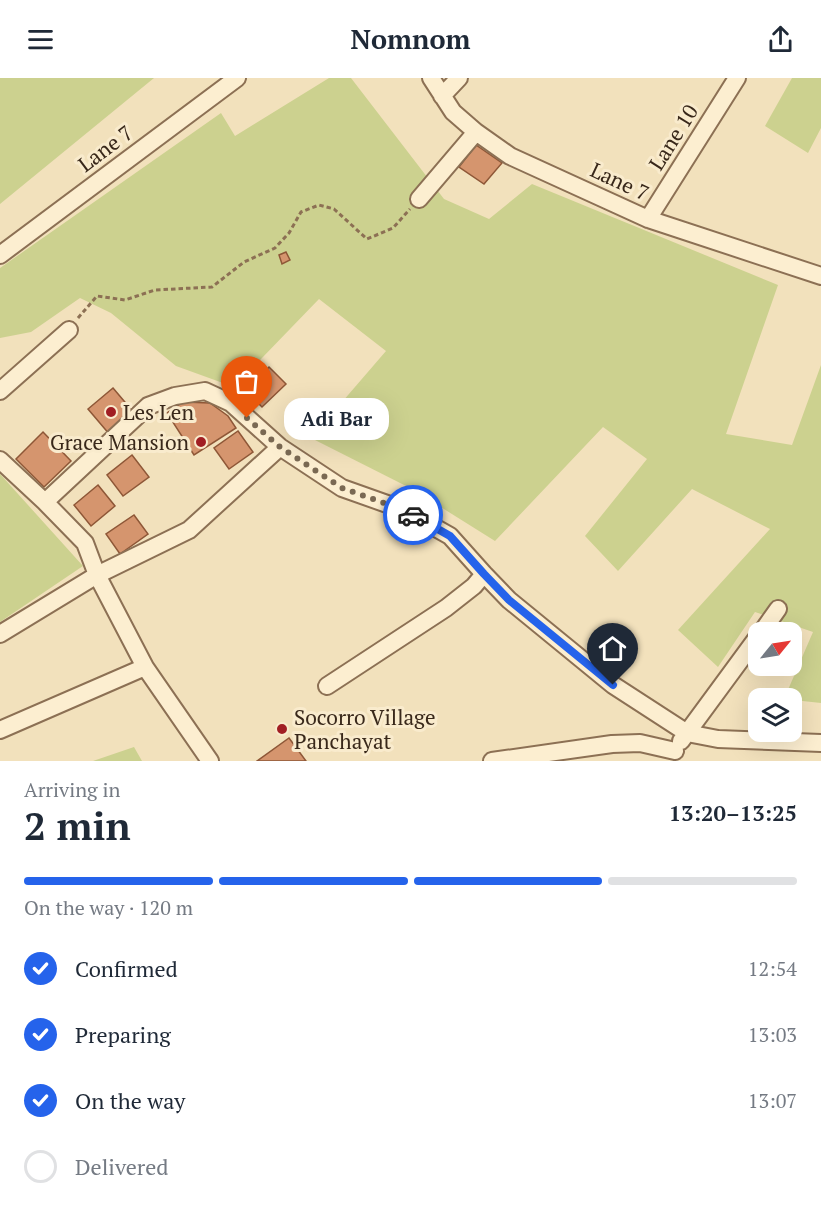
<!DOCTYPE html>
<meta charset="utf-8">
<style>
:root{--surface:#fff;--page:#f6f6f7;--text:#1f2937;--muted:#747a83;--line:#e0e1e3;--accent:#2563eb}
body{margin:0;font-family:"PT Serif",serif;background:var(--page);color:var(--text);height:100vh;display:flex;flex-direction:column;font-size:22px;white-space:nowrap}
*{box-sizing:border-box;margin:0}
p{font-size:20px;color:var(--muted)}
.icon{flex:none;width:33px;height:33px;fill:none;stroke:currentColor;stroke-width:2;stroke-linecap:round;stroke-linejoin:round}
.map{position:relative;height:683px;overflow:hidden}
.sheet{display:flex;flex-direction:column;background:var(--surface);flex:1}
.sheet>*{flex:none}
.needle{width:39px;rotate:60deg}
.buttons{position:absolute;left:748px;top:544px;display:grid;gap:12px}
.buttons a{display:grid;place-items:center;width:54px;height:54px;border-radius:12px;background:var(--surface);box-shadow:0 6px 24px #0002;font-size:30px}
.pin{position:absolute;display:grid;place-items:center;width:51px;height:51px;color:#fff;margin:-62px -26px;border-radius:50% 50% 50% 0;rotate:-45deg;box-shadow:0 0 6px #0007}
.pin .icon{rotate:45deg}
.courier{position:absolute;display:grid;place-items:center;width:60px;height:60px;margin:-30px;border:4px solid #2563eb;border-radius:50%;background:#fff;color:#222;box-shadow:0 2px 8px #0007}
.bubble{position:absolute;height:42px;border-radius:18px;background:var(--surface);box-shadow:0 6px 24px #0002;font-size:20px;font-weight:600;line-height:42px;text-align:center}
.headline em{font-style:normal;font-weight:600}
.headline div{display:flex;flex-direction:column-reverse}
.headline{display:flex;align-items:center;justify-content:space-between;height:102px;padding:0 24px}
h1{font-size:39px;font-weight:600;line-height:45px}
.bar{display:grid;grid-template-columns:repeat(4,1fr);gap:9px 6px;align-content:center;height:72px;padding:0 24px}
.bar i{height:8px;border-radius:4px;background:var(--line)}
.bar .selected{background:var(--accent)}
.bar p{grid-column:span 4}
ol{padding:0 24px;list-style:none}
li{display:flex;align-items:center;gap:18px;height:66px}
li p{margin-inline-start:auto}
li .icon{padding:6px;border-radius:50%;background:var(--accent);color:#fff;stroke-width:4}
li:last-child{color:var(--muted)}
li i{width:33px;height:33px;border:3px solid var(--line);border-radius:50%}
header{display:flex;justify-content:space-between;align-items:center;height:78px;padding:0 24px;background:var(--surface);font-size:27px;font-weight:600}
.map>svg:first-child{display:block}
.green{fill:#ccd18f}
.building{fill:#d5956e;stroke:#8e5737;stroke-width:1.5}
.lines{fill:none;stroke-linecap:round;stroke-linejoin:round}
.minor-casing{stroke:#8c7054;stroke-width:20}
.path{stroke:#8c7054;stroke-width:3;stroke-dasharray:4.5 3;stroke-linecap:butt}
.minor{stroke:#fceed0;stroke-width:16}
.done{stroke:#7a6953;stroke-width:6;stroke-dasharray:0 10.8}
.route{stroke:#2563eb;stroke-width:8}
.poi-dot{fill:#a11e23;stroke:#f9ebcd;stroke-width:2}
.labels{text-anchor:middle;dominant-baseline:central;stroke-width:6;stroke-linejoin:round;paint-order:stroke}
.street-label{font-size:21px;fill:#39281a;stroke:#f9ebcd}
.poi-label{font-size:21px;fill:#39281a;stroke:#f9ebcd;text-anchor:start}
</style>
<header><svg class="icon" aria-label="menu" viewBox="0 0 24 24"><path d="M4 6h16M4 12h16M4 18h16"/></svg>Nomnom<svg class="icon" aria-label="share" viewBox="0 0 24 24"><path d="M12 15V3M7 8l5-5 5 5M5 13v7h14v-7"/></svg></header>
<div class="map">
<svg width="821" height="683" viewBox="0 0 821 683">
<rect width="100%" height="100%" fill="#f2e1bc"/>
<path class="green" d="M 0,0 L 154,0 L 0,126 Z
M 329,0 L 351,0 L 444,121 L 489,141 L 532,106 L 778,207 L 726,356 L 792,367 L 821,287 L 821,625 L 784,621 L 813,554 L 755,534 L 718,589 L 678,552 L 770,451 L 692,411 L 618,493 L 585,458 L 647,381 L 603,349 L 495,463 L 412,411 L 311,360 L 386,273 L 319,221 L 234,309 L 176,288 L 111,235 L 80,220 L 31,254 L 0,260 L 0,190 L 221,35 L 235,58 Z
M 792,0 L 821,0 L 821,50 L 808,75 L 765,48 Z
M 0,396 L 83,488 L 0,544 Z
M 134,669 L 142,683 L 93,683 Z"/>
<path class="building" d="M 476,67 L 502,85 L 484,106 L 459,89 Z
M 286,174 L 290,182 L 282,186 L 279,177 Z
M 269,289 L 286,306 L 262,329 L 246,313 Z
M 113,310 L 135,336 L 110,357 L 88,331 Z
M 183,324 L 210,325 L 228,338 L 236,350 L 194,377 L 167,335 Z
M 238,353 L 253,374 L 229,391 L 214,370 Z
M 43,354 L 71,383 L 44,409 L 16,381 Z
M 132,377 L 149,399 L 123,418 L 107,397 Z
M 98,407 L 115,428 L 91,448 L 74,427 Z
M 134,437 L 148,456 L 120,476 L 106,456 Z
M 289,660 L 306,683 L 257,683 Z"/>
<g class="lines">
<defs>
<path id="minor" d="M 431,0 L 453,34 L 476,54 L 510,78 L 648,141 L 821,198
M 442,18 L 459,0
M 419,121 L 476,54
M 648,141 L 737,0
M 0,177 L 237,0
M 0,313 L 69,252
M 0,382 L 45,424 L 85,465 L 97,497 L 145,589 L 210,683
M 45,424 L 148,328 L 175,318 L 205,313 L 231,325 L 280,369 L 342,410 L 404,432 L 450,458 L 484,496 L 509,522 L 613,607 L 687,655 L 718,661 L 821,665
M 761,555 L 778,531
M 0,556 L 97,497 L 189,452 L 280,369
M 327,608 L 446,530 L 474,508 L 484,496
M 0,652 L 145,589
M 681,663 L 759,557
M 492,683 L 612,666 L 640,665 L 675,673"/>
</defs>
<use href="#minor" class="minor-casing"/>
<path class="path" d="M 78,240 L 97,218 L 125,222 L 155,212 L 212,209 L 244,184 L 275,170 L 289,155 L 301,134 L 319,127 L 334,131 L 367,161 L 393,150 L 410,131"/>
<use href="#minor" class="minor"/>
</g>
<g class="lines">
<path class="done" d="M 247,340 L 280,369 L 342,410 L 404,432 L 413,437"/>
<path class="route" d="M 413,437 L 450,458 L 484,496 L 509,522 L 613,607"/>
</g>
<g class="poi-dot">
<circle cx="111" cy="334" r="6"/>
<circle cx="201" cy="364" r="6"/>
<circle cx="282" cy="651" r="6"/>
</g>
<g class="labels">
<g class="street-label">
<text transform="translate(673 59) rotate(-58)">Lane 10</text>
<text transform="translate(105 70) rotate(-37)">Lane 7</text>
<text transform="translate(620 103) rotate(25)">Lane 7</text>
</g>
<g class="poi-label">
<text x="123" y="334">Les Len</text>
<text x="189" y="364" text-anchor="end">Grace Mansion</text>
<text x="294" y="639">Socorro Village<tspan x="294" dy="24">Panchayat</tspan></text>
</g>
</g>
</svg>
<div class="buttons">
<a><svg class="needle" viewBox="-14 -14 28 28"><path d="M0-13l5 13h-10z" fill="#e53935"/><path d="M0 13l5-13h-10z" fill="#747a83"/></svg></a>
<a><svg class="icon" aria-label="layers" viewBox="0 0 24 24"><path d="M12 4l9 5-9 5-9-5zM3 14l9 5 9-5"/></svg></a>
</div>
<div class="pin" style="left:247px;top:340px;background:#ea580c"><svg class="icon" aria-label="bag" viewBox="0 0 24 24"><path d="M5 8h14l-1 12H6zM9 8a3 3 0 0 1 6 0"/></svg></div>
<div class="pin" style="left:613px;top:607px;background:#1f2937"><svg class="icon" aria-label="home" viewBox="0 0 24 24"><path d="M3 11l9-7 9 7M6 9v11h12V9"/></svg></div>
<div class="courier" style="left:413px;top:437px"><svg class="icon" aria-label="car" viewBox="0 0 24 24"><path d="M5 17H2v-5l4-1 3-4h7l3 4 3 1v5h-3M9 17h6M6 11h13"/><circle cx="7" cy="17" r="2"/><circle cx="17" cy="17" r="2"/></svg></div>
<div class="bubble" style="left:284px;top:320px;width:105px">Adi Bar</div>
</div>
<section class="sheet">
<div class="headline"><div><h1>2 min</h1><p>Arriving in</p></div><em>13:20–13:25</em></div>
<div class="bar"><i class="selected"></i><i class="selected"></i><i class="selected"></i><i></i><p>On the way · 120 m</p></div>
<ol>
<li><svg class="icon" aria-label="check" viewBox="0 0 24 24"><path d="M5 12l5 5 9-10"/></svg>Confirmed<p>12:54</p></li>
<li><svg class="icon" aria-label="check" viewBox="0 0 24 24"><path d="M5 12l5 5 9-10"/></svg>Preparing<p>13:03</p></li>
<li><svg class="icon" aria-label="check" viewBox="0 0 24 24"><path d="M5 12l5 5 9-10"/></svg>On the way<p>13:07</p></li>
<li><i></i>Delivered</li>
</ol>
</section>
